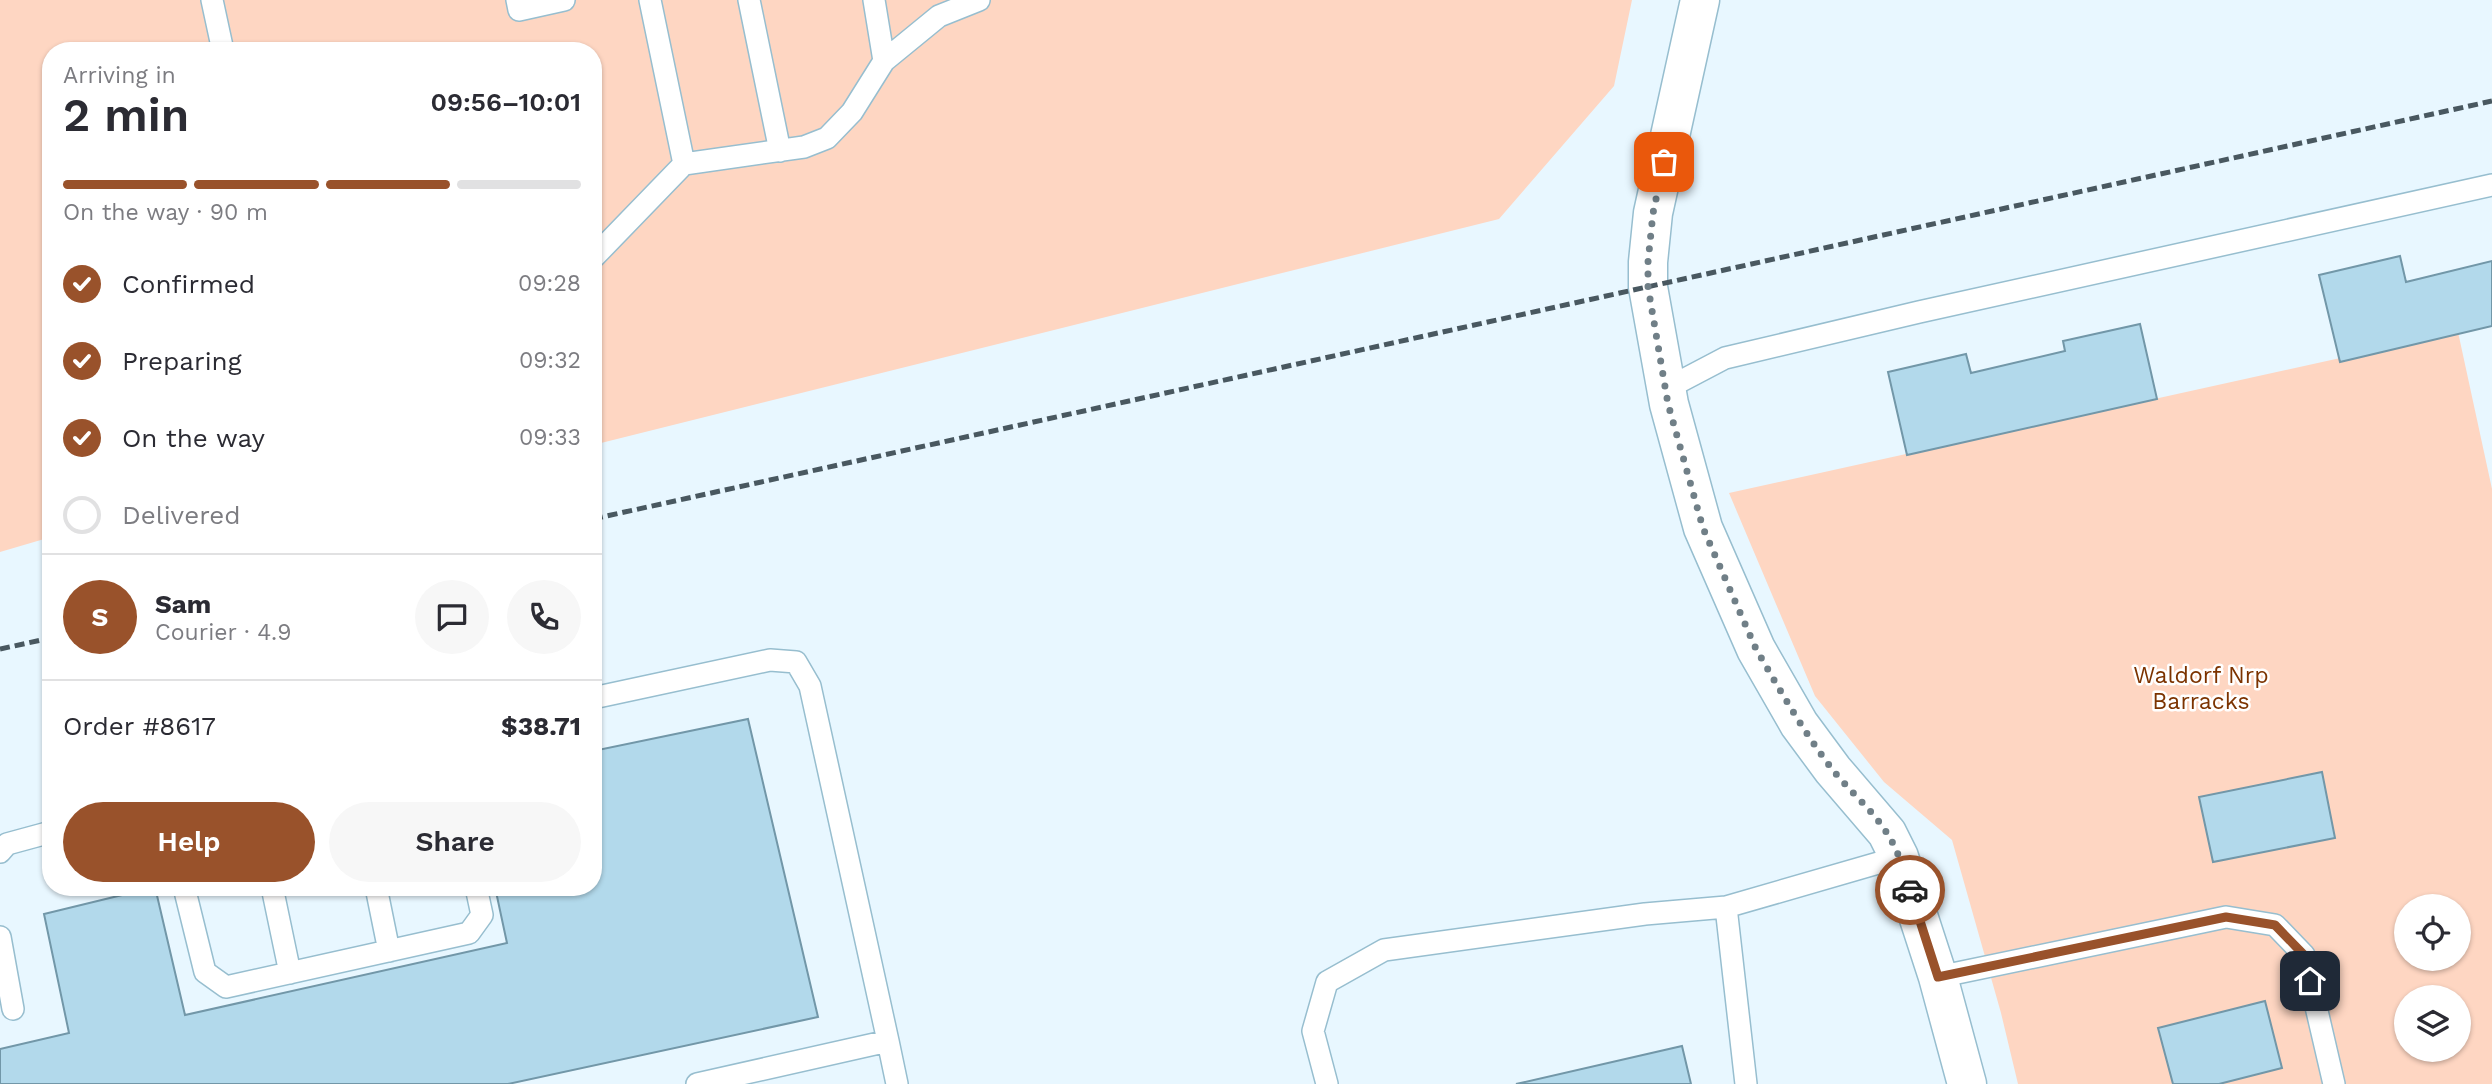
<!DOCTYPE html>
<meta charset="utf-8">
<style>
:root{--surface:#fff;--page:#f7f7f7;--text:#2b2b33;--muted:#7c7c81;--line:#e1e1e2;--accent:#99522b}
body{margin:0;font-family:"Work Sans",sans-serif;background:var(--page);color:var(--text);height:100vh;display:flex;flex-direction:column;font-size:26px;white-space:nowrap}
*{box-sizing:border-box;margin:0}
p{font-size:23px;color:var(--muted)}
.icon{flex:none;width:38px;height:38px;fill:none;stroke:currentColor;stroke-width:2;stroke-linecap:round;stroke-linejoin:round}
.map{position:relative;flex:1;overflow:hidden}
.sheet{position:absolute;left:42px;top:42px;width:560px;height:854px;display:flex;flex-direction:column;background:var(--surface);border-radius:28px;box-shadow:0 2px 5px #0004}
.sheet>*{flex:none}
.tools{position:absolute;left:2394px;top:894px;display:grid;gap:14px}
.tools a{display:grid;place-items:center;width:77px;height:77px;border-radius:50%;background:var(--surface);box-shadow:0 2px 5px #0004;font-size:35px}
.pin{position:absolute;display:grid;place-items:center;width:60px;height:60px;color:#fff;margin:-30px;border-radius:14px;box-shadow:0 4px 10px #0006}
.courier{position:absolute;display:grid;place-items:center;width:70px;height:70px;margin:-35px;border:5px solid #99522b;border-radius:50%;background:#fff;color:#222;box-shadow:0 2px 9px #0007}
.overview em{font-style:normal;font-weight:600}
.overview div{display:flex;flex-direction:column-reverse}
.overview{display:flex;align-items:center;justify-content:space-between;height:119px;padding:0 21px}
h1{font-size:46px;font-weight:600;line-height:52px}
.bar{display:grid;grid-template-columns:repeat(4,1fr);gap:10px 7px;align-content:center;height:84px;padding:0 21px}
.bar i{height:9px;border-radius:5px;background:var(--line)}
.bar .current{background:var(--accent)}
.bar p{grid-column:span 4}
.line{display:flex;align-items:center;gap:18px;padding:0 21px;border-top:2px solid var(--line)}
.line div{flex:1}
.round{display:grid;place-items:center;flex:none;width:74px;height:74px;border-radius:37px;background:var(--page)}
ol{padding:0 21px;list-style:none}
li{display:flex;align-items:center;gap:21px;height:77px}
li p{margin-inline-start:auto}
li .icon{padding:7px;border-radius:50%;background:var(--accent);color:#fff;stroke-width:4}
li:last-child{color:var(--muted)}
li i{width:38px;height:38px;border:4px solid var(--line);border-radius:50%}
.action{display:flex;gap:14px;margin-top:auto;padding:14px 21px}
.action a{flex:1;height:80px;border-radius:42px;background:var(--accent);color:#fff;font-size:28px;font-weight:600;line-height:80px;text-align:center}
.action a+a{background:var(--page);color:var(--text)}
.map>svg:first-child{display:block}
.green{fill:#fed6c2;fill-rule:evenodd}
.building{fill:#b2d9eb;stroke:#7297a8;stroke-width:2}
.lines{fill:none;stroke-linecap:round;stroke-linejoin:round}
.lane-casing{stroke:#97becf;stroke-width:24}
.street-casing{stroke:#97becf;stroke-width:41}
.lane{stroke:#fff;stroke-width:21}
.street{stroke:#fff;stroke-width:38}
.rail{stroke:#495860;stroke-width:5;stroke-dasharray:10 5;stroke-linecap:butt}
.done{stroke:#707f87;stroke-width:7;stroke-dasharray:0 12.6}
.route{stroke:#99522b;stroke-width:9}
.labels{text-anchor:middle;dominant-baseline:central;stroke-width:5;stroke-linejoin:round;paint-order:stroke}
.park-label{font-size:23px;fill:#7c3300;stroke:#fff}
</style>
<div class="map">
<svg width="2492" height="1084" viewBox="0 0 2492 1084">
<rect width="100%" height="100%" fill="#e8f7ff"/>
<path class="green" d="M 0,0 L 1632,0 L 1614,86 L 1499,219 L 593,445 L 593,51 L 51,51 L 51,537 L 0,552 Z
M 2458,332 L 2492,489 L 2492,1084 L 2018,1084 L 2001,1013 L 1952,840 L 1884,782 L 1815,696 L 1729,493 ZM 2406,906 L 2459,906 L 2459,959 L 2406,959 ZM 2406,998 L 2459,998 L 2459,1050 L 2406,1050 Z"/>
<path class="building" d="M 2400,256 L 2406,282 L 2492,261 L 2492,326 L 2340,362 L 2319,275 Z
M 2140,324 L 2157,399 L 1907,455 L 1888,372 L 1966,354 L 1971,373 L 2065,351 L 2063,341 Z
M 748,719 L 818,1017 L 508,1084 L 0,1084 L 0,1049 L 69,1033 L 44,914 L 155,887 L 185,1015 L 507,943 L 495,887 L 593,887 L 593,751 Z
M 2322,772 L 2335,838 L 2213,862 L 2199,797 Z
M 2265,1001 L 2282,1068 L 2219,1084 L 2173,1084 L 2158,1028 Z
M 1682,1046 L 1691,1084 L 1516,1084 Z"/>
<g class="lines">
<defs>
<path id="lane" d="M 212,0 L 223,51
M 517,0 L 519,10 L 564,0
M 650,0 L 684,164
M 749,0 L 780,151
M 884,61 L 939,16 L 979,0
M 593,258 L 684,164 L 804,147 L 827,138 L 852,112 L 884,61 L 874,0
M 1666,389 L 1725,358 L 1919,312 L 2492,185
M 593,698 L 770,660 L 796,662 L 810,686 L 888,1041
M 0,852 L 7,844 L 51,832
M 184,887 L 205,972 L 226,987 L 469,933 L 482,915 L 476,887
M 272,887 L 290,973
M 376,887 L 389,951
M 0,937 L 13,1009
M 1938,977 L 2226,917 L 2275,925 L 2304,955 L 2334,1084
M 697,1084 L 888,1041 L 897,1084
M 1327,1084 L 1313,1031 L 1327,982 L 1384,950 L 1645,914 L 1726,907
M 1746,1084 L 1726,907 L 1899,857"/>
<path id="street" d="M 1700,0 L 1653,213 L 1648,262 L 1648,287 L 1669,404 L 1703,528 L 1756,649 L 1799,724 L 1833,770 L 1887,833 L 1899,857 L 1938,977 L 1967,1084"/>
</defs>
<use href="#lane" class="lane-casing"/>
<use href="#street" class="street-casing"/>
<use href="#lane" class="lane"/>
<use href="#street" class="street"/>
<path class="rail" d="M 593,519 L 2492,101
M 0,649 L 51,638"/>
</g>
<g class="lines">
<path class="done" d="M 1664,162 L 1653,213 L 1648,262 L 1648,287 L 1668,404 L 1703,528 L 1756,649 C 1780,690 1803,731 1832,769 C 1849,791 1874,811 1888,835 C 1899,852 1904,871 1910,890"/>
<path class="route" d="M 1910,890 L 1938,977 L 2226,917 L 2275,925 L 2304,955 L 2310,981"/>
</g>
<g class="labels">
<g class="park-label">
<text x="2201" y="675">Waldorf Nrp<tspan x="2201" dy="26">Barracks</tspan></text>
</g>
</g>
</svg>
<div class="tools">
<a><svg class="icon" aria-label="locate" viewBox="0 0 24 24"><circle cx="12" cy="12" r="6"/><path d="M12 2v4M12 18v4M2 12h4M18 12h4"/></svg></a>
<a><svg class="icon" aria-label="layers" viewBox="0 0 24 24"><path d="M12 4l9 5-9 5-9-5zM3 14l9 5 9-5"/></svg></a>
</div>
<div class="pin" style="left:1664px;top:162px;background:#ea580c"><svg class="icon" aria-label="bag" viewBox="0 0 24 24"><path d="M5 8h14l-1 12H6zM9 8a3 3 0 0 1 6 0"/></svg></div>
<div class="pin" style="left:2310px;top:981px;background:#1f2937"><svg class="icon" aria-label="home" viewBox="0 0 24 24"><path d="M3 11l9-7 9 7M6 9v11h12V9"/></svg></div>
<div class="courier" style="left:1910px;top:890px"><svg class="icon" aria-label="car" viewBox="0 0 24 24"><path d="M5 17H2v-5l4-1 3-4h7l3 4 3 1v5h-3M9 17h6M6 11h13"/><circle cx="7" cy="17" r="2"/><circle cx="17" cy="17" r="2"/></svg></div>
<section class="sheet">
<div class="overview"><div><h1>2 min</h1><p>Arriving in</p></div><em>09:56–10:01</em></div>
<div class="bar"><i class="current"></i><i class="current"></i><i class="current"></i><i></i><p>On the way · 90 m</p></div>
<ol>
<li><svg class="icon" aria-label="check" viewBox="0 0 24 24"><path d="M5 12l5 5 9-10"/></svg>Confirmed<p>09:28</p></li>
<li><svg class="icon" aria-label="check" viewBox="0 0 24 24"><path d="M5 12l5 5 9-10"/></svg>Preparing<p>09:32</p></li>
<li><svg class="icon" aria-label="check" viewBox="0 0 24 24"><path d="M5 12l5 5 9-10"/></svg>On the way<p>09:33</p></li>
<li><i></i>Delivered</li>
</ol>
<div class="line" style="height:126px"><b class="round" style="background:var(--accent);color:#fff">S</b><div><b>Sam</b><p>Courier · 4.9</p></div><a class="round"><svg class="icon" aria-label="chat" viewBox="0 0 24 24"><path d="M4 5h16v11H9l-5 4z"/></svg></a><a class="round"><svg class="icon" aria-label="phone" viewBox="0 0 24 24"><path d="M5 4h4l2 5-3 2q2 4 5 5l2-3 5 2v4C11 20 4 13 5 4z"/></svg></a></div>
<div class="line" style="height:91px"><div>Order #8617</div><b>$38.71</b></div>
<div class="action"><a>Help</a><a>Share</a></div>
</section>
</div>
